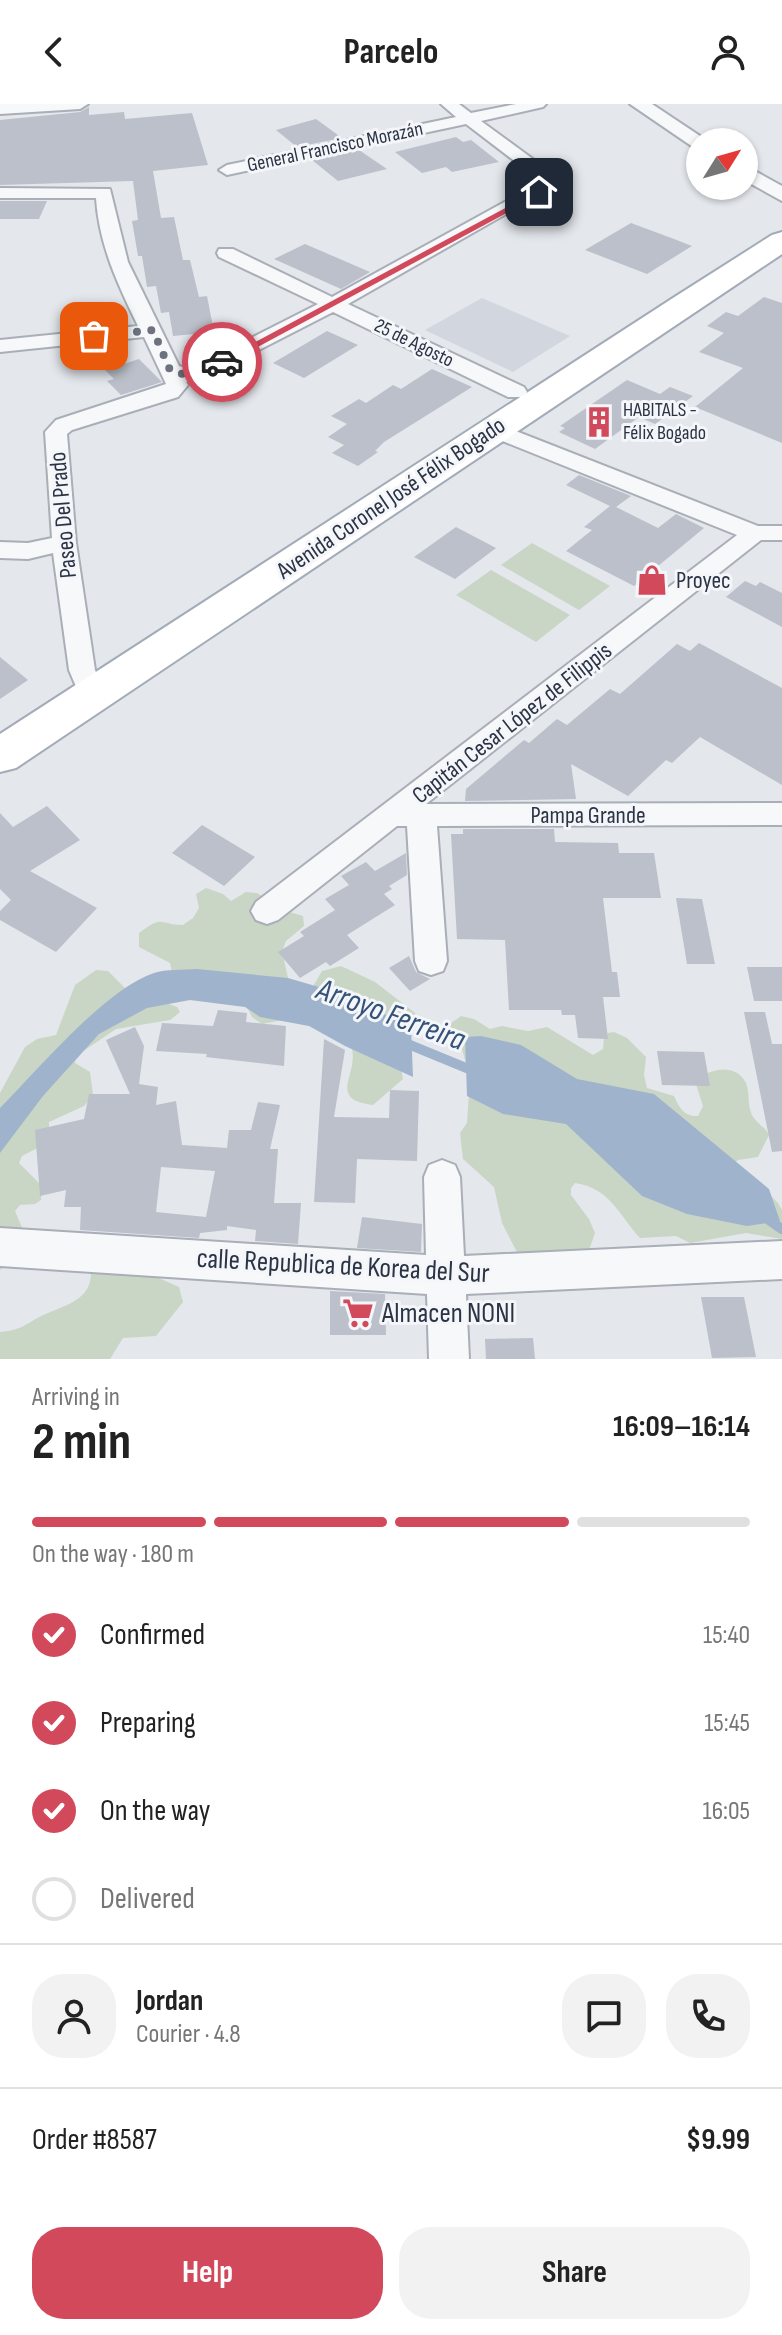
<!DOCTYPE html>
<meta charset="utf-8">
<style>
:root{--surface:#fff;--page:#f2f2f2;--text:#222;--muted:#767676;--line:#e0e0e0;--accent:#d1495b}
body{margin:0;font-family:"Sofia Sans Condensed",sans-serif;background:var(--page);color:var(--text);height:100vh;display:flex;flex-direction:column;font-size:30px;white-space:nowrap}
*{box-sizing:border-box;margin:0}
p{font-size:26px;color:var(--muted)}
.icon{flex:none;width:44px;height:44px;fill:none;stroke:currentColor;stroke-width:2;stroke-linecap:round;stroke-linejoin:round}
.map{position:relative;height:1255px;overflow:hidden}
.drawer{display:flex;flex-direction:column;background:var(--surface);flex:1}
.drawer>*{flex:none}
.needle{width:52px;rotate:53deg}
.buttons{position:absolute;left:686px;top:24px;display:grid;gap:16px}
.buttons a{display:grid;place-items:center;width:72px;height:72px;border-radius:50%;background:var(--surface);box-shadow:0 2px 6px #0004;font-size:40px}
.pin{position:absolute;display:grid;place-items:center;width:68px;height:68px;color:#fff;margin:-34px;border-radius:16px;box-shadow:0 4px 12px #0006}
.courier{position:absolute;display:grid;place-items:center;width:80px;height:80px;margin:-40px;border:6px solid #d1495b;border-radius:50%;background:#fff;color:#222;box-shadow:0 2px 10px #0007}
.overview em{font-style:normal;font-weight:700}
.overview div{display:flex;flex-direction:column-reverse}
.overview{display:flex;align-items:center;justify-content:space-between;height:136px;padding:0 32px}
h1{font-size:52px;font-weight:700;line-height:60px}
.bar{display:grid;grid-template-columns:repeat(4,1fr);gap:12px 8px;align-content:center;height:96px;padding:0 32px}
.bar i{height:10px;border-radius:6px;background:var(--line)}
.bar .selected{background:var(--accent)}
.bar p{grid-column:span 4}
.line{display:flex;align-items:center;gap:20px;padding:0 32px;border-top:2px solid var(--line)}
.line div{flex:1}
.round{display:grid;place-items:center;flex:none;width:84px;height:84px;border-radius:32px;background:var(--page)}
ol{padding:0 32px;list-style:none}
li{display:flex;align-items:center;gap:24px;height:88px}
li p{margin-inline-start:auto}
li .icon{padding:8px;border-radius:50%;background:var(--accent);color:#fff;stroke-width:4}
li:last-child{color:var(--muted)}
li i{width:44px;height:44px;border:4px solid var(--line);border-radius:50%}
.cta{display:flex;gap:16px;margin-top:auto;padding:16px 32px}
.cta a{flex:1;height:92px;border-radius:32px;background:var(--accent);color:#fff;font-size:32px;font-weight:700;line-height:92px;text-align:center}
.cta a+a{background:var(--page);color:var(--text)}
header{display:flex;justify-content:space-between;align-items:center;height:104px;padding:0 32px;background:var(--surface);font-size:36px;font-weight:700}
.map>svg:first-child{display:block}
.built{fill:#d2d6de}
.green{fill:#c9d6c5}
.water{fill:#9fb4cc}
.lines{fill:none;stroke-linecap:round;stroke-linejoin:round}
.stream{stroke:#9fb4cc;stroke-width:10}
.building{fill:#bbc0ca;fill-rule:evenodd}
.minor-casing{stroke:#a9aeb7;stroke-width:4}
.tertiary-casing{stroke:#a9aeb7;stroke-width:4}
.primary-casing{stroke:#a3abb8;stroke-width:4}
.minor{fill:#f7f8fa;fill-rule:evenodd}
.tertiary{fill:#f7f8fa;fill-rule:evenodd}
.primary{fill:#fff;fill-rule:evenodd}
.route{fill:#d1495b}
.done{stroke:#6c737f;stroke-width:8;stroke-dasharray:0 14.4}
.labels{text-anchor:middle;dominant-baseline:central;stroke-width:6;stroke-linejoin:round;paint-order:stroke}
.far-street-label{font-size:20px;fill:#2b3445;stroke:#f4f6f9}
.far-poi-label{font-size:20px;fill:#2b3445;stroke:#f4f6f9;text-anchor:start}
.street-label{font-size:24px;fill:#2b3445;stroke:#f4f6f9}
.poi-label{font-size:24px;fill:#2b3445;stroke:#f4f6f9;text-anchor:start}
.near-street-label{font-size:28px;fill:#2b3445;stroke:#f4f6f9}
.near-poi-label{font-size:28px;fill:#2b3445;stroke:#f4f6f9;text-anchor:start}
.near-water-label{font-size:32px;font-style:italic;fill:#34527a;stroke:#f4f6f9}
</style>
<header><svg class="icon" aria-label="back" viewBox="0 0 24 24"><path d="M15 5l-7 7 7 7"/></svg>Parcelo<svg class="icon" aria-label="person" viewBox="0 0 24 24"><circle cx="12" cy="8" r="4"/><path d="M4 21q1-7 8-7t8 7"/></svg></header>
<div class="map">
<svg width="782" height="1255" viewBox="0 0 782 1255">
<rect width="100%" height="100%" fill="#e4e7ec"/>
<path class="built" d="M 482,194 L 570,232 L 513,268 L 425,226 Z"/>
<path class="green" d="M 532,439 L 610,482 L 579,506 L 501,461 Z
M 491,466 L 570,511 L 536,538 L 456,491 Z
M 206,784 L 223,790 L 231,797 L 246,788 L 257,789 L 286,807 L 303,812 L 304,822 L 286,837 L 282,847 L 288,874 L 288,915 L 262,920 L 252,913 L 247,903 L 172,869 L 170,859 L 139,843 L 139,829 C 165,810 158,821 183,821 L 193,814 L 199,804 L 196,790 Z
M 341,862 L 375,878 L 415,909 L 417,914 C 407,934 398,953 403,975 L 373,1001 C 327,995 358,972 352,945 L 311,886 L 322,867 Z
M 96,866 L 108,867 L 125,884 L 177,903 L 180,908 L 170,916 L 116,925 L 76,952 L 75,959 L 90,968 L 93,991 L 84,1002 L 49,1018 L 49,1038 L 22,1052 L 19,1059 L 42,1082 L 41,1096 L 35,1100 L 20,1101 L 15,1107 L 23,1126 L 7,1161 L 0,1166 L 0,989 L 25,943 L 37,935 L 56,931 L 75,881 Z
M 461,912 L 474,915 L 490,925 L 502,922 L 528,927 L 547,923 L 593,951 L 603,945 L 604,933 L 608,929 L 614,928 L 627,934 L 646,953 L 644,971 L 647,984 L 674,992 C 679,1003 684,1013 698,1012 L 703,1002 L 695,977 C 709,965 735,958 746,979 C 750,988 747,1001 752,1011 C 756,1019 764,1022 769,1031 L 758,1053 L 738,1056 L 733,1060 L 758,1087 L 772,1093 L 778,1099 L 782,1106 L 782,1135 L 746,1129 L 690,1139 L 676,1132 L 640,1134 C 619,1111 610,1084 575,1079 L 571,1084 L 571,1091 L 589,1115 L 595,1129 L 588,1149 L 519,1152 L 502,1119 L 494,1083 L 463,1055 L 460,1029 L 467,1019 L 470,975 L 461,941 L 447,922 Z
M 91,1167 L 152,1171 L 179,1183 L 183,1198 L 156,1232 L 123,1234 L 110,1255 L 0,1255 L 0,1228 C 25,1226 28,1217 48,1209 C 68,1200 92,1195 91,1167 Z"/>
<path class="water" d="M 197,865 L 288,874 L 329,886 L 411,922 L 413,973 L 345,942 L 309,922 L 260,913 L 245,903 L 190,896 L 147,904 L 99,930 L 43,992 L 0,1049 L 0,1004 C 38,966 104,886 154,869 C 166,865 183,866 197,865 Z
M 481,932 L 521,941 L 577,975 L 654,990 L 769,1085 L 780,1117 L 747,1122 L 687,1110 L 642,1092 L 566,1020 L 503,1010 L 467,992 L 465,933 Z"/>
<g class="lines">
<path class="stream" d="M 403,938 L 476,968
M 763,1112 L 782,1125"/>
</g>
<path class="building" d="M 89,3 L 89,11 L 124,8 L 125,15 L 192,9 L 208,61 L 153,67 L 161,114 L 174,113 L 183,156 L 190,156 L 199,193 L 207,192 L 214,228 L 173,232 L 169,208 L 161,209 L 156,182 L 147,183 L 142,152 L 138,152 L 132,117 L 138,116 L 133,77 L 0,81 L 0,16 L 80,8 Z
M 316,15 L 342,34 L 297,43 L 276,26 Z
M 456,33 L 463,38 L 471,36 L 499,58 L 452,68 L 446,63 L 422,69 L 395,48 Z
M 359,46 L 387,65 L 338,77 L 312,56 Z
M 0,97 L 47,97 L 39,115 L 0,115 Z
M 631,119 L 674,135 L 692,142 L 647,170 L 585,146 Z
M 305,140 L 370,168 L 341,185 L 274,155 Z
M 764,193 L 782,199 L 782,339 L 695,303 L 743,264 L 699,248 L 724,229 L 707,222 L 726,208 L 738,212 Z
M 327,227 L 358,241 L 304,274 L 273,259 Z
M 139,255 L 162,278 L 121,291 L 107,277 L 114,275 L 105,266 Z
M 432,265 L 472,283 L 384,338 L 375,347 L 378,348 L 358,362 L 332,349 L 344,341 L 328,333 L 347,320 L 331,312 L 359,295 L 366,299 L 393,281 L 401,285 Z
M 627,276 L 660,290 L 670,283 L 693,292 L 655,320 L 639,313 L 595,345 L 559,328 L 565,324 L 560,322 Z
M 579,371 L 631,392 L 616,403 L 658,424 L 676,410 L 704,424 L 634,482 L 566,447 L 592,426 L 584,423 L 610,402 L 566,381 Z
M 456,423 L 496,444 L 455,475 L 414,453 Z
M 745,477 L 756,482 L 760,478 L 782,489 L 782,523 L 726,493 Z
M 699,539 L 782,584 L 782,681 L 700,633 L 672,659 L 666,656 L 628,692 L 571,660 L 576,695 L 465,697 L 466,685 L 524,636 L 529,639 L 557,615 L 567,621 L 610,585 L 620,590 L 677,540 L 690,547 Z
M 0,553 L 28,576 L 0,595 Z
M 47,702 L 80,736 L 30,767 L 97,804 L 56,848 L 0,816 L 0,807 L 11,796 L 0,785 L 0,709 L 13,723 Z
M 202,721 L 255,753 L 224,782 L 172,749 Z
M 463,725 L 554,725 L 555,738 L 618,739 L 619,749 L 654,749 L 661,794 L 603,794 L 612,868 L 617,868 L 620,893 L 603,893 L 608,935 L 578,934 L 575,911 L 562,911 L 561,906 L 509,906 L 505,836 L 457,835 L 451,730 L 463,730 Z
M 406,749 L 407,771 L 389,782 L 392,785 L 384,790 L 395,801 L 347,831 L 359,844 L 330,862 L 326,858 L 300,874 L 278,848 L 304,832 L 300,828 L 335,806 L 325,795 L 349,781 L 341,772 L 366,758 L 375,767 Z
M 676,794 L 702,795 L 715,860 L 687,860 Z
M 409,852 L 416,868 L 430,875 L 410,887 L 389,864 Z
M 747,863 L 782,863 L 782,897 L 754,897 Z
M 218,906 L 247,909 L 246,918 L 286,922 L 284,962 L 206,953 L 207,950 L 156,947 L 162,919 L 213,922 Z
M 744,908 L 765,908 L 772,940 L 782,940 L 782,1047 L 772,1048 Z
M 135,923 L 144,942 L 139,980 L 158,983 L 156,1001 L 176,997 L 182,1041 L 227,1044 L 229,1026 L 251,1026 L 258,998 L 280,1001 L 270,1045 L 278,1045 L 274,1099 L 301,1099 L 298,1140 L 255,1137 L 256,1126 L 227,1122 L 227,1126 L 200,1129 L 199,1134 L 80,1126 L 81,1103 L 64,1103 L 66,1086 L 40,1092 L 35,1026 L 84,1015 L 89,990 L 130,990 L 106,936 ZM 161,1063 L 215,1067 L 206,1113 L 156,1108 Z
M 324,935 L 345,946 L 334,1013 L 389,1014 L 390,986 L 419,987 L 417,1057 L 357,1055 L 355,1099 L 314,1098 Z
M 657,947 L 704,948 L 710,982 L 662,981 Z
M 362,1113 L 422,1120 L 421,1148 L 357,1144 Z
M 330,1187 L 385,1190 L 386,1231 L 330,1231 Z
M 701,1193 L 744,1193 L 756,1253 L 712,1254 Z
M 533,1234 L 535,1255 L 486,1255 L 485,1235 Z"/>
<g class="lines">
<defs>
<path id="minor" d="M 0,0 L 88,0 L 80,5 L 0,10 Z
M 441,0 L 459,0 L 471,9 L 516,0 L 546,0 L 543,3 L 481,17 L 552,69 L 557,81 L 348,200 L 524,283 L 527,288 L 524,293 L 508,293 L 333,208 L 202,275 L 186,278 L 188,281 L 178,293 L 72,326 L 67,330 L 76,439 L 95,566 L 107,592 L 103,599 L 93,602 L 83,599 L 69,566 L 53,449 L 28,455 L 0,454 L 0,438 L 28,439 L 52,434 L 45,328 L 56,316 L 166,280 L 144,233 L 0,248 L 0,236 L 138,222 C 118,181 99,141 96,94 L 0,94 L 0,84 L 110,85 L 128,158 L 179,262 L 190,265 L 318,200 L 219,153 L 217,149 L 219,145 L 233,145 L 332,193 L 539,79 L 538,75 L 466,20 L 227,71 L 219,66 L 227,61 L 456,13 Z
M 493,318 L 758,422 L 782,422 L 782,436 L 761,436 L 426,700 L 782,699 L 782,721 L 437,722 L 447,857 L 443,867 L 431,871 L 419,867 L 415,857 L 407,722 L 397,722 L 278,816 L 267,820 L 256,816 L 251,807 L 256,798 L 737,431 L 485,330 L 482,325 L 485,320 Z
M 442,1056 L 455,1061 L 460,1073 L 464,1152 L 782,1137 L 782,1175 L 466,1190 L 469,1255 L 429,1255 L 427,1190 L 0,1162 L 0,1124 L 426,1151 L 424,1073 L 429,1061 Z"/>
<path id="tertiary" d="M 630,0 L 652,0 L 709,38 L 700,38 L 700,45 L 693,43 Z
M 744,61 L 782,82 L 782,97 L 744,76 Z"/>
<path id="primary" d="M 782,128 L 782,150 L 16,664 L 0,668 L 0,630 L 673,194 L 772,131 Z"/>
</defs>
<use href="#minor" class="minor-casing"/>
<use href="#tertiary" class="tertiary-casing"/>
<use href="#primary" class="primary-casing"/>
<use href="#minor" class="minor"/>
<use href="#tertiary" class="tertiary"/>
<use href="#primary" class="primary"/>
</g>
<path class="route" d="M 539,86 L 542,90 L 226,260 L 218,258 Z"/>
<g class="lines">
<path class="done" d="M 94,232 L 153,226 L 170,266 C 190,275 204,268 222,258"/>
</g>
<defs>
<symbol id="building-bare" viewBox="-9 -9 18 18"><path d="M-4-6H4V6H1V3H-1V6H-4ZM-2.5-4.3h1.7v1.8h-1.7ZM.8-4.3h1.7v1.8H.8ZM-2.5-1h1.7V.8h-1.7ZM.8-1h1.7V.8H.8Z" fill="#d1495b" stroke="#f4f6f9" stroke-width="2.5" paint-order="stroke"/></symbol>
<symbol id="shop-bare" viewBox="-9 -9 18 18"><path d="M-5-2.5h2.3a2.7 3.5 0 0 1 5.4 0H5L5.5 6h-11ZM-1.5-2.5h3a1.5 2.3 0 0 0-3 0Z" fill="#d1495b" stroke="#f4f6f9" stroke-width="2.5" paint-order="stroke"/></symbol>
<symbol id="supermarket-bare" viewBox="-9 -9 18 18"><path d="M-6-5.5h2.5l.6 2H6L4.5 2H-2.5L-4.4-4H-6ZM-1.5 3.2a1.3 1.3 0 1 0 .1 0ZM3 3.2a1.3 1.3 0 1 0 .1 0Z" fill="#d1495b" stroke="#f4f6f9" stroke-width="2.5" paint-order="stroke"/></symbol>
</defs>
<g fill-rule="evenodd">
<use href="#building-bare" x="577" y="296" width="44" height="44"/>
<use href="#shop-bare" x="630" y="454" width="44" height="44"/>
<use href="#supermarket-bare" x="336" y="1187" width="44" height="44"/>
</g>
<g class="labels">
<g class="far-street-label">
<text transform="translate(335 43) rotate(-12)">General Francisco Morazán</text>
<text transform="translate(414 239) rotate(26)">25 de Agosto</text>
</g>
<g class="far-poi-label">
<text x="623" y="306">HABITALS -<tspan x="623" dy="23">Félix Bogado</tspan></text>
</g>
<g class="street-label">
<text transform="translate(391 394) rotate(-34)">Avenida Coronel José Félix Bogado</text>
<text transform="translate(63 411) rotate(-95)">Paseo Del Prado</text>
<text transform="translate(512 619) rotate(-38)">Capitán Cesar López de Filippis</text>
<text x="588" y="711">Pampa Grande</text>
</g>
<g class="poi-label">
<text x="676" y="476">Proyec</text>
</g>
<g class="near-street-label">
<text transform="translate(343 1162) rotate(3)">calle Republica de Korea del Sur</text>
</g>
<g class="near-poi-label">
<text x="382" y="1209">Almacen NONI</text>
</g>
<g class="near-water-label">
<text transform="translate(391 911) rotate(20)">Arroyo Ferreira</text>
</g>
</g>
</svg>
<div class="buttons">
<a><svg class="needle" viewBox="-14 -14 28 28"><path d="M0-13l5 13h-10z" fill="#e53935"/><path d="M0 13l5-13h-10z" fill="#767676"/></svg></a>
</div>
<div class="pin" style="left:94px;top:232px;background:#ea580c"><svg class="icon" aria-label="bag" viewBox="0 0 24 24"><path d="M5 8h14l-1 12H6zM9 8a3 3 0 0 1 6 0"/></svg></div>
<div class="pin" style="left:539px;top:88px;background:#1f2937"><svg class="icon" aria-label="home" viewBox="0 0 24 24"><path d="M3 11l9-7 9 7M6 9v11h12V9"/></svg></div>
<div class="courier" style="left:222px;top:258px"><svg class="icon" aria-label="car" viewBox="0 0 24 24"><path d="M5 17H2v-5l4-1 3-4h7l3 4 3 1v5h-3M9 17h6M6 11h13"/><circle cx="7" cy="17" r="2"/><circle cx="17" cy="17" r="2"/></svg></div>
</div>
<section class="drawer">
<div class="overview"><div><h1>2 min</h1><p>Arriving in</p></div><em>16:09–16:14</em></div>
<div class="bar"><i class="selected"></i><i class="selected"></i><i class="selected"></i><i></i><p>On the way · 180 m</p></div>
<ol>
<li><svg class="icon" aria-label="check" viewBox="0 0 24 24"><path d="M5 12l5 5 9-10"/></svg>Confirmed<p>15:40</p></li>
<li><svg class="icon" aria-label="check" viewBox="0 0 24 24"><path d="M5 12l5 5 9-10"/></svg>Preparing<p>15:45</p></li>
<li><svg class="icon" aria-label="check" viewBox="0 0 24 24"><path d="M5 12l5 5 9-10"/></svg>On the way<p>16:05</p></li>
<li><i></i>Delivered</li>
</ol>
<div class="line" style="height:144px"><a class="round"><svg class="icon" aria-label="person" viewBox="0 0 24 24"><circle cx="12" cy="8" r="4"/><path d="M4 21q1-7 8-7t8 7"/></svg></a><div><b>Jordan</b><p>Courier · 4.8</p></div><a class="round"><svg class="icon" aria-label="chat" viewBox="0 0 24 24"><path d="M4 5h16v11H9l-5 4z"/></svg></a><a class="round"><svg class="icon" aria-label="phone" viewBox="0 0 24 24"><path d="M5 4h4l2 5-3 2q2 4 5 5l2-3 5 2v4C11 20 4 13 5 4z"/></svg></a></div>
<div class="line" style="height:104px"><div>Order #8587</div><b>$9.99</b></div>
<div class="cta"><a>Help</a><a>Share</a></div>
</section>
